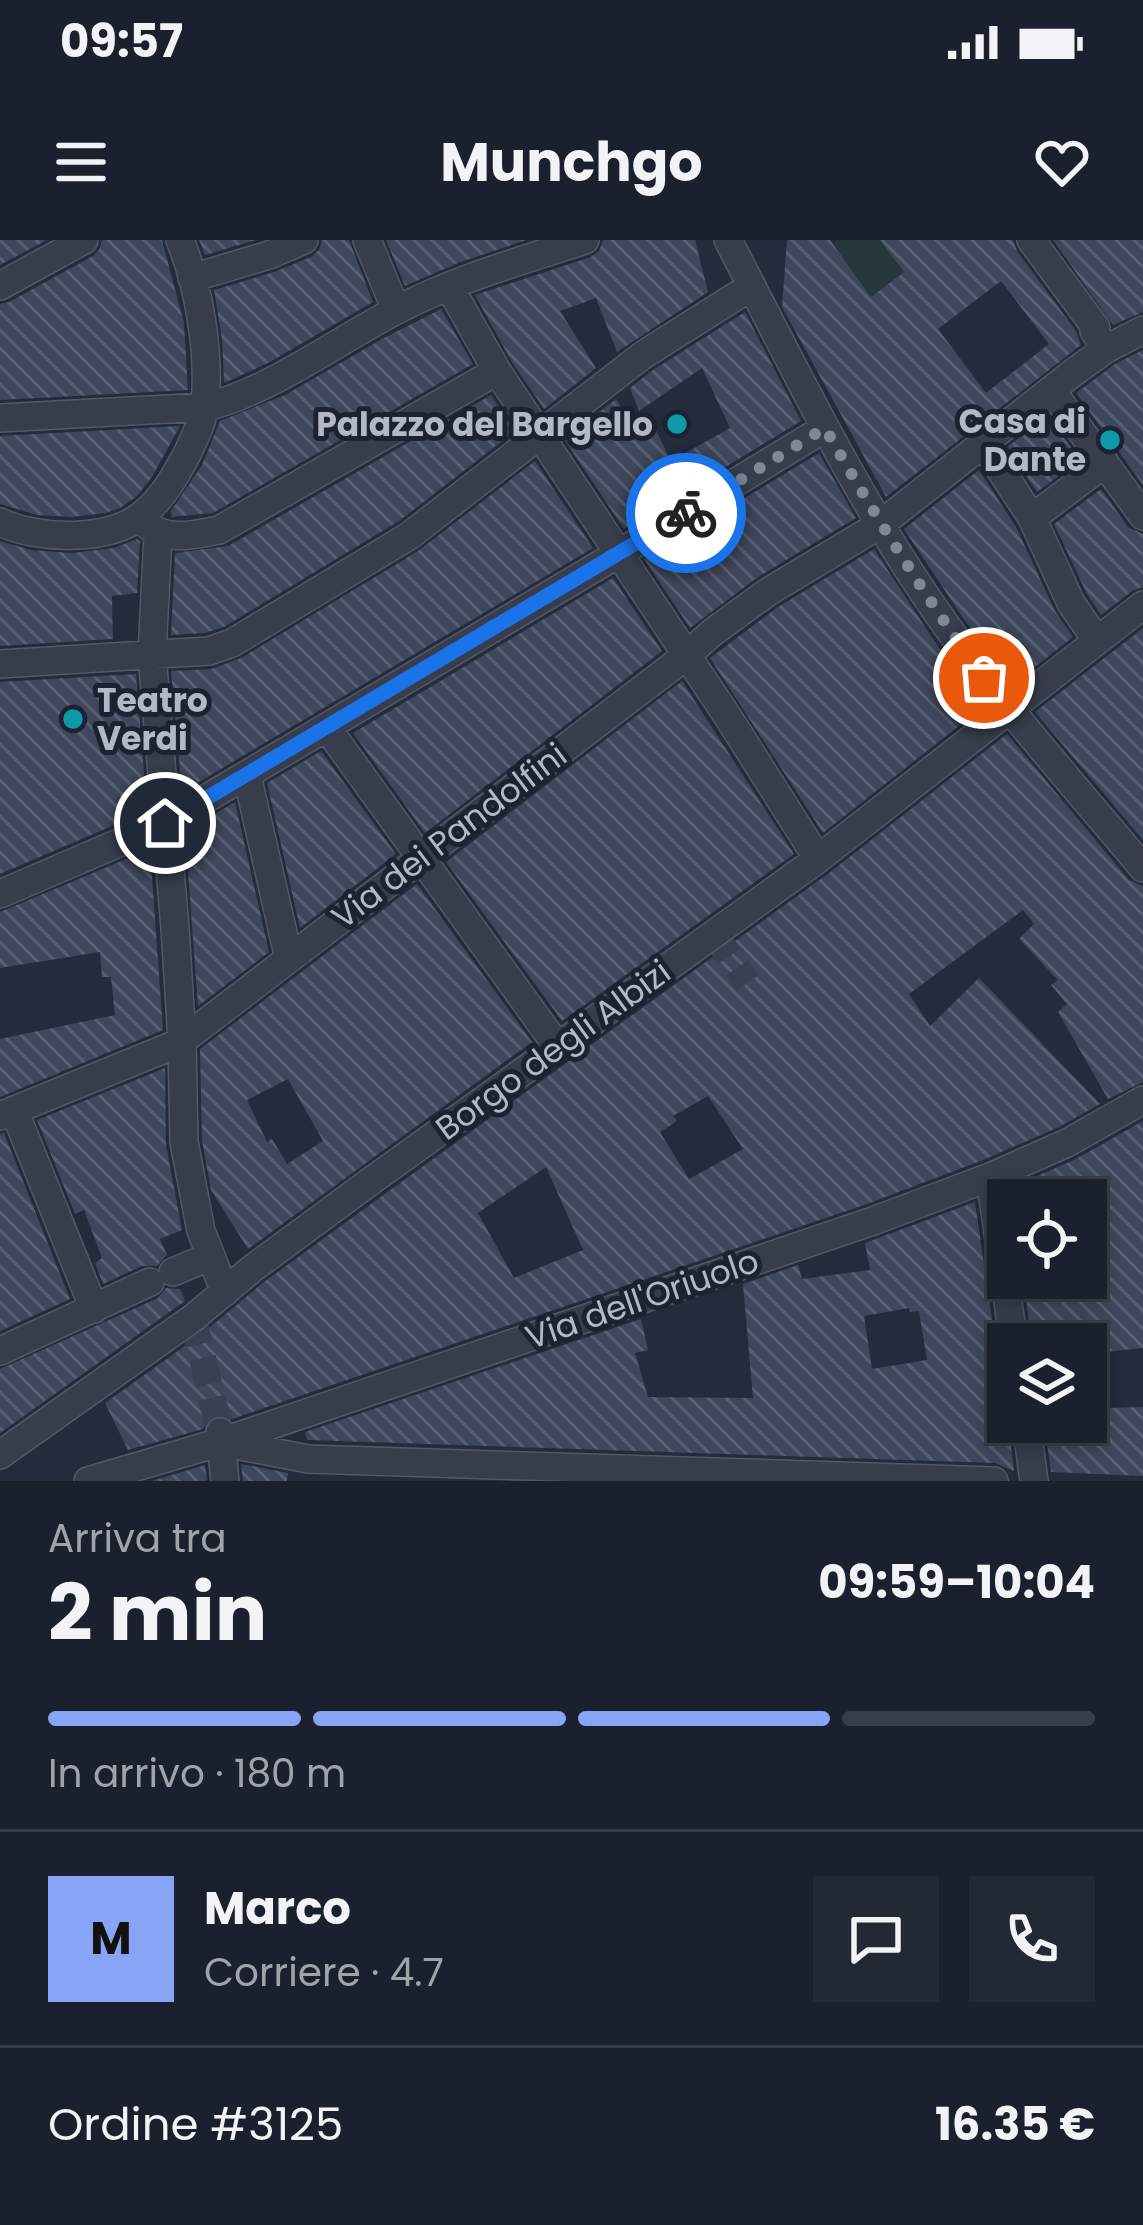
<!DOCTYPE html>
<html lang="it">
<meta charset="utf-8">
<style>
:root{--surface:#1a202d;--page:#232835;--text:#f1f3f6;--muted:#9fa3aa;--line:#383e49;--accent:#88a4f7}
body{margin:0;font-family:Poppins,sans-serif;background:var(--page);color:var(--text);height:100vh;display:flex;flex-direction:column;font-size:45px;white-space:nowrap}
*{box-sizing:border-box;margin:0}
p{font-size:39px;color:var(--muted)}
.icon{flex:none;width:66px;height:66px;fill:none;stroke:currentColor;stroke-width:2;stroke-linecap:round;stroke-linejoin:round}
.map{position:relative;height:1241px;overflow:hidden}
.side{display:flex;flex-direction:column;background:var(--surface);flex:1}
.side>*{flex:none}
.buttons{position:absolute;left:987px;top:939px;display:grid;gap:24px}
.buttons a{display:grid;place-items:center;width:120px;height:120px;border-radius:0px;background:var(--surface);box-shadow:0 6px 18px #0003,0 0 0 3px var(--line);font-size:60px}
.pin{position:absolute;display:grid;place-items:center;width:102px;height:102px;color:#fff;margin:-51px;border:6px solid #fff;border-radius:50%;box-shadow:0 3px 12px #0007}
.courier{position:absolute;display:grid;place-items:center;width:120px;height:120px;margin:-60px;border:9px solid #1a73e8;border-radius:50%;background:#fff;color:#222;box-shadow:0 3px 15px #0007}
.headline em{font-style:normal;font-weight:700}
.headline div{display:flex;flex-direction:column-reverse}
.headline{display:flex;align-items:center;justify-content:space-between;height:204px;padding:0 48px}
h1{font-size:78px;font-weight:700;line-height:90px}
.bar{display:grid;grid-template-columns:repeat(4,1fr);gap:18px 12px;align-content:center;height:144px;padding:0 48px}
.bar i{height:15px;border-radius:9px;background:var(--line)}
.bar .on{background:var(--accent)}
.bar p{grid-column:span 4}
.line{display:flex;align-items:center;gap:30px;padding:0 48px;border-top:3px solid var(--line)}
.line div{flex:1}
.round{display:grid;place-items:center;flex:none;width:126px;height:126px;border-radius:0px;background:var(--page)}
.status{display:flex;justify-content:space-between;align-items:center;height:84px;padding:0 60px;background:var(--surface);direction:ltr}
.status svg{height:33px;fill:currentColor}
header{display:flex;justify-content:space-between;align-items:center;height:156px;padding:0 48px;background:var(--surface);font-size:54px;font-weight:700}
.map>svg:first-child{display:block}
.grass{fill:#25373d}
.building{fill:url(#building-back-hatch);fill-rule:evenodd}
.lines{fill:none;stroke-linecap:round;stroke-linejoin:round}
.street-tunnel{stroke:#384051;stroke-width:27;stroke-dasharray:27 14;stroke-linecap:butt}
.street-casing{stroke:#525867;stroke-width:30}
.street{stroke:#373d4c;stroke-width:27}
.done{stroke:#808797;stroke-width:12;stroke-dasharray:0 21.6}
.route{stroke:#1a73e8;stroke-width:15}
.culture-dot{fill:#0f9aa8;stroke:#1c2231;stroke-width:4.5}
.labels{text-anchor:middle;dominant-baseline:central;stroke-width:10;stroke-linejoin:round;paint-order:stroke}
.poi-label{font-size:33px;font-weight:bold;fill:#b2b8c8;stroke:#1c2231;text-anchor:end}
.street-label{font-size:33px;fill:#b2b8c8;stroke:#1c2231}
</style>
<div class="status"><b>09:57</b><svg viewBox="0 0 49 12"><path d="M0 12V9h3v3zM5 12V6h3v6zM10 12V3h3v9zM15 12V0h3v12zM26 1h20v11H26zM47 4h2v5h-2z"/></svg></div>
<header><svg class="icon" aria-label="menu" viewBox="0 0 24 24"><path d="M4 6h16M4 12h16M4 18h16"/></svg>Munchgo<svg class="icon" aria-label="heart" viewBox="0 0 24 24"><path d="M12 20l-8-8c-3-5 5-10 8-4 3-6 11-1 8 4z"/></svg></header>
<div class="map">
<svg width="1143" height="1241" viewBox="0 0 1143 1241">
<defs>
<pattern id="building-back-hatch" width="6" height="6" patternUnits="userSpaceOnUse" patternTransform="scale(3)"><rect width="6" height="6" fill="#3f475c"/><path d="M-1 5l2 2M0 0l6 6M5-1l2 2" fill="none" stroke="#585f72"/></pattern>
</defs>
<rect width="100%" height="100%" fill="#232b3c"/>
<path class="grass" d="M 839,0 L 880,0 L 904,32 L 871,57 L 833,4 Z"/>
<path class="building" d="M 0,0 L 47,0 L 0,25 Z
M 102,0 L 162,0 L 184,83 L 188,150 L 0,160 L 0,64 L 9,62 L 93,16 L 100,8 Z
M 199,0 L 256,0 L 205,15 Z
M 322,0 L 349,0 L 373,62 L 268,123 L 224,143 L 222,99 L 214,50 L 274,32 L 311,17 L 319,10 Z
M 386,0 L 526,0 L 458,23 L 405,46 Z
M 603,0 L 695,0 L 708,52 L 617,112 L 596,58 L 560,71 L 596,128 L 544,169 L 512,122 L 475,55 L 591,17 L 599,11 Z
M 787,0 L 830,0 L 871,57 L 904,32 L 880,0 L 1013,0 L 1017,11 L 1076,91 L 1081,105 L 886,257 L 782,67 ZM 1001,41 L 1049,104 L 986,153 L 938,89 Z
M 1053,0 L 1143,0 L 1143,72 L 1113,85 Z
M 441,69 L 473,124 L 213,273 L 172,277 L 171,271 L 202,225 L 220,181 L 285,155 L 382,99 Z
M 745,72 L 801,181 L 624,289 L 564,199 L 616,159 L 636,190 L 652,182 L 671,221 L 730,188 L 702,128 L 639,171 L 630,148 L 653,130 Z
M 1143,110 L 1143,245 L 1076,153 L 1115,124 Z
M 491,155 L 515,191 L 399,281 L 224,387 L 205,393 L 171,395 L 175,313 L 228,306 Z
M 1048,176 L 1080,220 L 1037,252 L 1007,207 Z
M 180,186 L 152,237 L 137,256 L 120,268 L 106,273 L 72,277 L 37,275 L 0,264 L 0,196 Z
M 819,213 L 856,278 L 758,337 L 690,388 L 644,319 Z
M 535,221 L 593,308 L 182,552 L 171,431 L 211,429 L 241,418 L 418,311 Z
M 979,230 L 1016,287 L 1055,371 L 1073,397 L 1013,444 L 963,378 L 904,289 Z
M 1101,249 L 1128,287 L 1143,294 L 1143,347 L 1132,351 L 1101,375 L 1087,354 L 1054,284 Z
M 137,299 L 140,301 L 137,353 L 112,356 L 113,399 L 0,406 L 0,301 L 31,310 L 72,313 L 114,308 Z
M 874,309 L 933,399 L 984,466 L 823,593 L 710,418 L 778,367 Z
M 613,338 L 662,411 L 425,593 L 353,493 Z
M 1143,388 L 1143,600 L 1035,472 Z
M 136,434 L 147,571 L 0,634 L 0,442 Z
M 682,441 L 794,614 L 562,781 L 446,622 Z
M 1007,494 L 1129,640 L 1143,646 L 1143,842 L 1108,859 L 1058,772 L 1067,764 L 1051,745 L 1058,740 L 1019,699 L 1034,684 L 1023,670 L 909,754 L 930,786 L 979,738 L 1100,864 L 1059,887 L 983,920 L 867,964 L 232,1179 L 217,1174 L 209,1178 L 203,1189 L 128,1210 L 105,1163 L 203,1093 L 264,1042 L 382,956 L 829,633 ZM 708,856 L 743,909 L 689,939 L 660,892 L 677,881 L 673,876 ZM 546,927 L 583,1010 L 514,1038 L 478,973 Z
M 321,511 L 396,614 L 300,688 L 267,543 Z
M 235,562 L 269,712 L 198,766 L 185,592 Z
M 150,609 L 163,790 L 0,857 L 0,799 L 115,775 L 111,737 L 102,737 L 100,712 L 0,728 L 0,672 Z
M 417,644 L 532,802 L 248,1009 L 211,950 L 202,900 L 200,809 ZM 288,839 L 323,901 L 287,924 L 272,899 L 267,902 L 247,860 Z
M 165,828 L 166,905 L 182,990 L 160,999 L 167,1015 L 157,1026 L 142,1026 L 103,1044 L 95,1023 L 102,1018 L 84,970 L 75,974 L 37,880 Z
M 1143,881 L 1143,1108 L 1105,1112 L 1109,1168 L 1143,1167 L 1143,1236 L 1051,1232 L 1044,1182 L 1086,1182 L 1086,1104 L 1032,1104 L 1023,1038 L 1086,1038 L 1086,960 L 1011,960 L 1010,948 L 1076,919 Z
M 4,893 L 70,1059 L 0,1091 L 0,894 Z
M 975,962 L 996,1107 L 1008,1126 L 1008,1182 L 1014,1231 L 995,1223 L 307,1200 L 305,1192 L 641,1079 L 648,1110 L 635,1113 L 648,1157 L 753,1158 L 743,1044 L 798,1025 L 802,1039 L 870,1030 L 865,1003 ZM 909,1068 L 910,1072 L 919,1071 L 927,1120 L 872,1129 L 864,1076 Z
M 166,1048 L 180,1049 L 185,1061 L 0,1193 L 0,1129 L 158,1058 Z
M 241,1224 L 288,1233 L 287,1241 L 243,1241 Z
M 205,1225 L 207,1241 L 152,1241 Z"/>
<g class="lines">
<path class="street-tunnel" d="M 714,694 L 747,743
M 193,1078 L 220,1192"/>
<defs>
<path id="street" d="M 367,0 L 396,70
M 728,0 C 796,132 861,267 948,388 C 1008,472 1077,549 1143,628
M 1031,0 L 1096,88 L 1094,91 L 1106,109
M 192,38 L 269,15 L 304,0
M 0,46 L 84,0
M 449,46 L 497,131 L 728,477 L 818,619
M 1051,150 L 1143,276
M 0,178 L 205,167 C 265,154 339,100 395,71 C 455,39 521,21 585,0
M 983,203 L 1032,278 L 1071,363 L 1097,401
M 1032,278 L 1105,223
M 0,282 C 38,300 108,302 142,275 C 162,259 174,238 186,216 C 194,199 203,182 205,164 C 210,112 199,47 180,0
M 146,284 C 168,302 192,295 219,290 L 497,131
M 158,294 L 152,415 L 175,688 L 182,800 L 184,902 L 201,991 L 225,1052
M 0,424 L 209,411 L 232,403 L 409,296 L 643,115 L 752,46
M 327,488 L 558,807
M 247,535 L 289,719
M 0,654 L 165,583 L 618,314 L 825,188
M 14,870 L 94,1069
M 0,876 L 179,803 L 687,415 L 713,392 L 768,352 L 881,284 L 1074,132 L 1106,109 L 1143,90
M 990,937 L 1014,1104
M 173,1032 L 211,1016
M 0,1111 L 150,1042
M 1026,1182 L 1034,1241
M 220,1192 L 225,1241
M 225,1203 L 308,1219 L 994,1241
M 0,1215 L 193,1078 L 253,1028 L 371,941 L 818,619 L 1143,365
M 88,1241 L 221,1202 L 873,981 L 990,937 L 1067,903 L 1143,860"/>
</defs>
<use href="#street" class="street-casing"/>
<use href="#street" class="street"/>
</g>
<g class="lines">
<path class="done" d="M 686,273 L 825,188 C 874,274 926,358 984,438"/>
<path class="route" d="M 165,583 L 686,273"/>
</g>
<g class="culture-dot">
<circle cx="677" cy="184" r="12"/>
<circle cx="1110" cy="200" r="12"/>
<circle cx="73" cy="479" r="12"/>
</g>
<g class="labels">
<g class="poi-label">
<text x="1086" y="181">Casa di<tspan x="1086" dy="38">Dante</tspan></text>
<text x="653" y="184">Palazzo del Bargello</text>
<text x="97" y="460" text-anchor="start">Teatro<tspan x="97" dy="38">Verdi</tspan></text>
</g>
<g class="street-label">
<text transform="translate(449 596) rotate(-37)">Via dei Pandolfini</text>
<text transform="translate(553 810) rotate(-36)">Borgo degli Albizi</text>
<text transform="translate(642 1059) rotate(-19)">Via dell'Oriuolo</text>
</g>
</g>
</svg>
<div class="buttons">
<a><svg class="icon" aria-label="locate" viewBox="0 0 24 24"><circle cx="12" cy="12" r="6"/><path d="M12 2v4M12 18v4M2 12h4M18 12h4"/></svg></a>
<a><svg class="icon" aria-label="layers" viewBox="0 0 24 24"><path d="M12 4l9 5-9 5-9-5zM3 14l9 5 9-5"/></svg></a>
</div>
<div class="pin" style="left:984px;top:438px;background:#ea580c"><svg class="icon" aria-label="bag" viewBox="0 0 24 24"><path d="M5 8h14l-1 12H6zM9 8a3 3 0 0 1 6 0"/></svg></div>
<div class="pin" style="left:165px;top:583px;background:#1f2937"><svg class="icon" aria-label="home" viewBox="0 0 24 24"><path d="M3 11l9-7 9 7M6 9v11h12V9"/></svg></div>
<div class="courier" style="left:686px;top:273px"><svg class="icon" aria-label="bike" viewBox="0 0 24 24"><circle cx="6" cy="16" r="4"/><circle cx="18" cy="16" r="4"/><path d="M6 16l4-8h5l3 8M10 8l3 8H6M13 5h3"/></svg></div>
</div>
<section class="side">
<div class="headline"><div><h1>2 min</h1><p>Arriva tra</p></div><em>09:59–10:04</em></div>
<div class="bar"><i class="on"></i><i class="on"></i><i class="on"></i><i></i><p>In arrivo · 180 m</p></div>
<div class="line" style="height:216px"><b class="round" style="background:var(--accent);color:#111">M</b><div><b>Marco</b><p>Corriere · 4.7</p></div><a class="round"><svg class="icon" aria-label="chat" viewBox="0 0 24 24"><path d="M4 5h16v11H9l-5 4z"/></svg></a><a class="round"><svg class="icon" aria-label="phone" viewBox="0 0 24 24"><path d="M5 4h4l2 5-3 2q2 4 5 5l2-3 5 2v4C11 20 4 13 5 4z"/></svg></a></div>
<div class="line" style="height:156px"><div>Ordine #3125</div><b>16.35 €</b></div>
</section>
